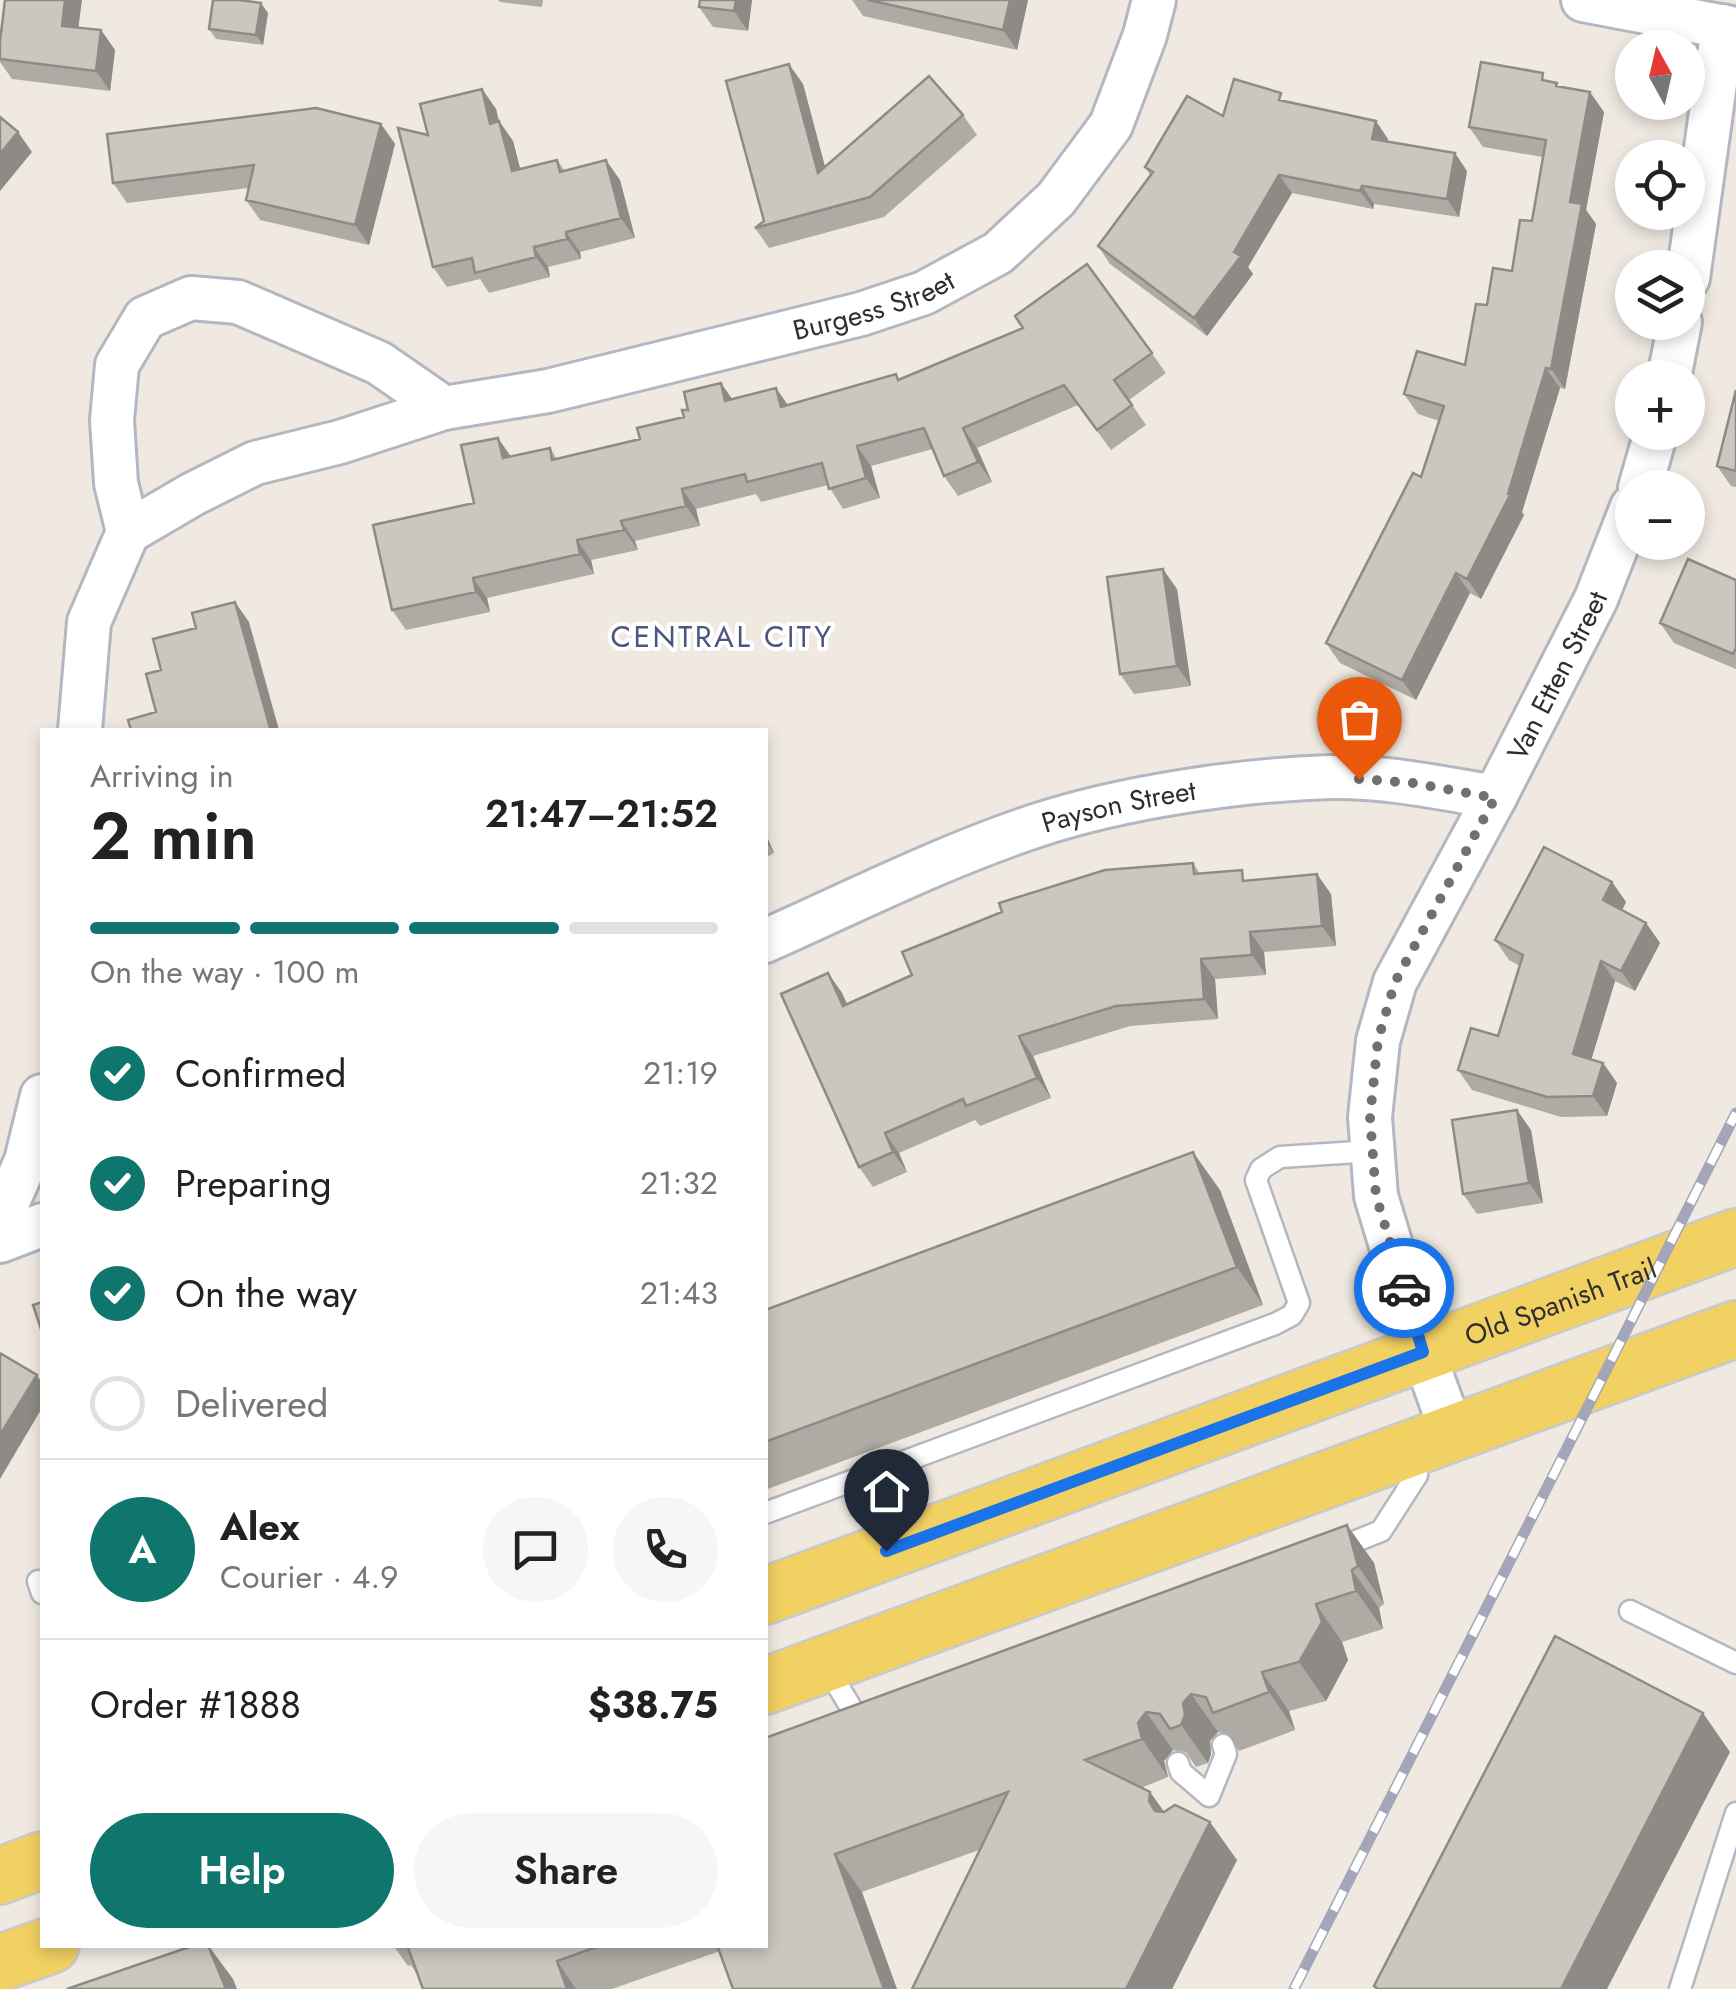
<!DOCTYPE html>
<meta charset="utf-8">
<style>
:root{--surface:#fff;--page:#f6f6f6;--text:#222;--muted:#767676;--line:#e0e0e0;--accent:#0f766e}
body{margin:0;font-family:Jost,sans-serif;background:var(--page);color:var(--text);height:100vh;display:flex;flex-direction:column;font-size:38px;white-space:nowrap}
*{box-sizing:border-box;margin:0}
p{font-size:32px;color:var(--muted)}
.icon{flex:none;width:55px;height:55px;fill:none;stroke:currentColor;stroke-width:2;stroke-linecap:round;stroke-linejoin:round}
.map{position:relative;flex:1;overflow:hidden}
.drawer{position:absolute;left:40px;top:728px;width:728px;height:1220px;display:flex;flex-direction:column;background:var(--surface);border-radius:0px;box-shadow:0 5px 15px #0003}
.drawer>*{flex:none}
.needle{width:65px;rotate:352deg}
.fabs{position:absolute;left:1615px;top:30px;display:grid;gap:20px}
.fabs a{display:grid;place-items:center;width:90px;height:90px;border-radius:50%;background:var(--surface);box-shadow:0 5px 15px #0003;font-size:50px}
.pin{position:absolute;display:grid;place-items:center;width:85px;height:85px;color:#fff;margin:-102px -42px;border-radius:50% 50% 50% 0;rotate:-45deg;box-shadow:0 0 10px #0007}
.pin .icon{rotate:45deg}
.courier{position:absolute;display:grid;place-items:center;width:100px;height:100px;margin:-50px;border:8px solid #1a73e8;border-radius:50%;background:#fff;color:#222;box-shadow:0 2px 12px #0007}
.head em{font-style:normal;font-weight:600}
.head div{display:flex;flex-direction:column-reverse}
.head{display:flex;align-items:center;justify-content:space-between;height:170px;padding:0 50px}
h1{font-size:65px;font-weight:600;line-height:75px}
.bar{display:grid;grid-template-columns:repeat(4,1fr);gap:15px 10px;align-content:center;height:120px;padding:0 50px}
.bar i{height:12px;border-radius:8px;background:var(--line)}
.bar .on{background:var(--accent)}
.bar p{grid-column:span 4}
.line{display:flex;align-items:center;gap:25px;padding:0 50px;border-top:2px solid var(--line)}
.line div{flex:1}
.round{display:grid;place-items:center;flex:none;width:105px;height:105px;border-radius:52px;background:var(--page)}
ol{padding:0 50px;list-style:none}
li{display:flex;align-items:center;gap:30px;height:110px}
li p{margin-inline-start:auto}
li .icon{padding:10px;border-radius:50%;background:var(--accent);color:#fff;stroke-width:4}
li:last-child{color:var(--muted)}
li i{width:55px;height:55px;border:5px solid var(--line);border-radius:50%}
.primary-button{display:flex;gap:20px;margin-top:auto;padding:20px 50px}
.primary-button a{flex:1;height:115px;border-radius:60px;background:var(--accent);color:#fff;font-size:40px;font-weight:600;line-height:115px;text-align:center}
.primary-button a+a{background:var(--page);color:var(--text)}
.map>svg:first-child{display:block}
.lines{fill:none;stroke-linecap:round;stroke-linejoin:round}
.service-casing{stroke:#b4b7c1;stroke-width:25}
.minor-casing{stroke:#b4b7c1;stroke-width:48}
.primary-casing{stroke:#c9c9c9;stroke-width:60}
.service{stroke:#fff;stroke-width:20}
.minor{stroke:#fff;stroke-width:42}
.primary{stroke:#f2d163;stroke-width:55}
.rail-casing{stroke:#a3a6b8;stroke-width:11}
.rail{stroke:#fff;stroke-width:8;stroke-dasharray:22;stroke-linecap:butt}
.wall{fill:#afaba4}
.shaded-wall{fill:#8e8b86}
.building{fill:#cbc7bf;stroke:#8e8b86;stroke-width:2.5}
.done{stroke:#726f6d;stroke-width:10;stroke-dasharray:0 18}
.route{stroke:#1a73e8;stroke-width:12}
.labels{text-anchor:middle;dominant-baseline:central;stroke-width:8;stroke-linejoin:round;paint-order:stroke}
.street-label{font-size:28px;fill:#2e2e2e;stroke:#fff}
.neighbourhood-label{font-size:30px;letter-spacing:2.5px;fill:#4d5680;stroke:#fff}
</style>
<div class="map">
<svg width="1736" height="1989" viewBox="0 0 1736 1989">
<rect width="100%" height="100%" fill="#efe9e1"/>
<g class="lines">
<defs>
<path id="service" d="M 765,1513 L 1275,1324 L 1292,1315 L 1299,1303 L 1256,1180 L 1261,1169 L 1280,1157 L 1373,1151
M 1334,1550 L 1381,1531 L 1417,1475 L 1412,1452
M 38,1581 L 42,1593
M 1630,1611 L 1736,1663
M 826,1666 L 856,1716 L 867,1722
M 1178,1763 L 1181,1772 L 1209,1796 L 1226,1754 L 1223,1745
M 1680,1989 L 1736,1813"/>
<g id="minor">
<path d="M 1583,0 L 1736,29"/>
<path d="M 1688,278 L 1723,26"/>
<path d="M 1669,378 L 1680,322"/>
<path d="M 1640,488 L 1656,432"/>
<path d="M 128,532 L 193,494 L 255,463 L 340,442 L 444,408"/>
<path id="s1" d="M 80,730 L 89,622 L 128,532 L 116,483 L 112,420 L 117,365 L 145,318 L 191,298 L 238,302 L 379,363 L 444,408 L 548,391 L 861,314 L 924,293 L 998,253 L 1056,199 L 1111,125 L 1145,35 L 1154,0"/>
<path id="s2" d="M 765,941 C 855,901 944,856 1038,825 C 1124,797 1239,780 1330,777 C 1385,776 1441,788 1495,797"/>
<path d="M 0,1220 L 26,1161 L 42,1096"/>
<path d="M 0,1241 L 42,1225"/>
<path id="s3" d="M 1453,1435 L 1423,1352 L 1376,1196 L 1370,1117 L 1378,1041 L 1395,982 L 1495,797 L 1596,599 L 1632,507"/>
</g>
<g id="primary">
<path id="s4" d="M 765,1596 L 1736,1237"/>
<path d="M 765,1686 L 1736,1329"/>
<path d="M 0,1876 L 42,1860"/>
<path d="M 0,1963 L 51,1945"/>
</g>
</defs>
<use href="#service" class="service-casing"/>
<use href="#minor" class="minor-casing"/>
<use href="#primary" class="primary-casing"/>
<use href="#service" class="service"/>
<use href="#minor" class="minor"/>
<use href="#primary" class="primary"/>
<defs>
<path id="rail" d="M 1294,1989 L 1736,1113"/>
</defs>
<use href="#rail" class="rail-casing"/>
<use href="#rail" class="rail"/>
</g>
<path class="wall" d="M 498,0 L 543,0 L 542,7 L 500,2 Z
M 752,0 L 748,31 L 713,27 L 699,7 Z
M 852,0 L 1028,0 L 1017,50 L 863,16 Z
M 268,13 L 263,45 L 216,39 L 209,29 Z
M 78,28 L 101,30 L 115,50 L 110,91 L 12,79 L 0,62 L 0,41 Z
M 1549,81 L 1604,112 L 1586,210 L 1596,224 L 1565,389 L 1560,388 L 1522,512 L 1524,515 L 1481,599 L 1470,593 L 1416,700 L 1340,663 L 1326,643 L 1421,477 L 1439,421 L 1418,414 L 1404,394 L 1465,365 L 1487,305 L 1512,271 L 1532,221 L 1543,157 L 1483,147 L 1469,127 Z
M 803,84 L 825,167 L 963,115 L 977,135 L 884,217 L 769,248 L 755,228 L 764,221 Z
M 482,89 L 496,109 L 499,121 L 513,141 L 520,169 L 557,160 L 565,171 L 620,180 L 635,238 L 580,252 L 581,259 L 548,267 L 550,277 L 489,293 L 480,279 L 447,287 L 433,267 L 428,135 Z
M 1287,101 L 1388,139 L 1388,142 L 1467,171 L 1459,217 L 1374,204 L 1373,209 L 1292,193 L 1248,267 L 1253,274 L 1207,336 L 1110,264 L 1098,246 L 1150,175 L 1145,167 L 1223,116 Z
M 381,124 L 395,144 L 369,245 L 260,220 L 246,200 L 248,188 L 127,203 L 113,183 Z
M 1087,264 L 1166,373 L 1129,400 L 1146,425 L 1111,450 L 1078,405 L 977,448 L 992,482 L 958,496 L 944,476 L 933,449 L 871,466 L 880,498 L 843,509 L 828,485 L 761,502 L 756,494 L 696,509 L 700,526 L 635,541 L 638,550 L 591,560 L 594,574 L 487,598 L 490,612 L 406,630 L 392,610 L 511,456 L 550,448 L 557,459 L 640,439 L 684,417 L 732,399 L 788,405 L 896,374 L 899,379 L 1023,328 Z
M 1736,390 L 1736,487 L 1731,486 L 1717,466 Z
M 1736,580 L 1736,669 L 1674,643 L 1660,623 Z
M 1177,589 L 1191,686 L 1134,694 L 1120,674 Z
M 765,832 L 774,853 L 765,858 Z
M 1193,863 L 1200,874 L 1331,894 L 1336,946 L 1264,952 L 1266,975 L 1215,979 L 1218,1019 L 1130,1026 L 1033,1056 L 1051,1098 L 980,1126 L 975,1120 L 899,1153 L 907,1172 L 873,1187 L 859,1167 L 828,973 L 842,993 L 847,1004 Z
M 1612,882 L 1626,902 L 1622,910 L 1646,923 L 1660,943 L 1635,991 L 1615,981 L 1591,1060 L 1603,1063 L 1617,1083 L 1607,1116 L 1561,1117 L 1472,1090 L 1458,1070 L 1498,1036 L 1520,966 L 1509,960 L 1495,940 Z
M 1531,1130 L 1543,1203 L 1477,1214 L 1463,1194 Z
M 1220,1190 L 1263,1305 L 765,1490 L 765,1310 Z
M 1347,1525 L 1374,1563 L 1384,1604 L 1379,1608 L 1383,1629 L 1342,1642 L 1348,1660 L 1326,1701 L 1289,1711 L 1295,1730 L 1239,1751 L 1228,1734 L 1218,1732 L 1210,1741 L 1211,1754 L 1208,1763 L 1196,1767 L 1186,1752 L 1173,1750 L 1164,1761 L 1168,1777 L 1141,1788 L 1150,1792 L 1164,1812 L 1237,1860 L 1172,1989 L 912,1989 L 979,1850 L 862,1892 L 733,1989 L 720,1951 L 612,1989 L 423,1989 L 419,1977 L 411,1965 L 408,1966 L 393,1945 L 765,1945 L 765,1738 Z"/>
<path class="shaded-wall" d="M 65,0 L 82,0 L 76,46 L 62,26 Z
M 736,0 L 752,0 L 748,31 L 734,11 Z
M 1010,0 L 1028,0 L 1017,50 L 1003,30 Z
M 261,3 L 268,13 L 263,45 L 256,35 Z
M 101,30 L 115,50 L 110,91 L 96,71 Z
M 789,64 L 803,84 L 832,193 L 818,173 Z
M 482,89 L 496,109 L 504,144 L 490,124 Z
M 1590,92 L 1604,112 L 1586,210 L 1596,224 L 1565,389 L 1551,369 L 1570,202 Z
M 499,121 L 513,141 L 526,191 L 512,171 Z
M 1376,121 L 1388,139 L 1384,157 L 1372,139 Z
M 381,124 L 395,144 L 369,245 L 355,225 Z
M 18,132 L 32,152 L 0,191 L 0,154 Z
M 1455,153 L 1467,171 L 1459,217 L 1447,199 Z
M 606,160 L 620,180 L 635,238 L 621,218 Z
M 1279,175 L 1292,193 L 1248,267 L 1253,274 L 1207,336 L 1194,318 Z
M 1362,186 L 1374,204 L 1373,209 L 1360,191 Z
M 566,232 L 580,252 L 581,259 L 567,239 Z
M 534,247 L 548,267 L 550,277 L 536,257 Z
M 1546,368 L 1560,388 L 1522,512 L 1524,515 L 1481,599 L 1467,579 L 1508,494 Z
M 721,383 L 735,403 L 725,401 Z
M 776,388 L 790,408 L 781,407 Z
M 963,428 L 977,448 L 992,482 L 978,462 Z
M 498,438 L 512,458 L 503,458 Z
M 857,446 L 871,466 L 880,498 L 866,478 Z
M 682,489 L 696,509 L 700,526 L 686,506 Z
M 621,521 L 635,541 L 638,550 L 624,530 Z
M 577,540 L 591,560 L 594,574 L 580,554 Z
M 1163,569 L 1177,589 L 1191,686 L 1177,666 Z
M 1456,573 L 1470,593 L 1416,700 L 1402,680 Z
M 473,578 L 487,598 L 490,612 L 476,592 Z
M 235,602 L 249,622 L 279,730 L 272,730 L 270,728 Z
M 765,832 L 774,853 L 765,840 Z
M 1317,874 L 1331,894 L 1336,946 L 1322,926 Z
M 1612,882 L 1626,902 L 1617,920 L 1603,900 Z
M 1646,923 L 1660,943 L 1635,991 L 1621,971 Z
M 1250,932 L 1264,952 L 1266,975 L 1252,955 Z
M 1201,959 L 1215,979 L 1218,1019 L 1204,999 Z
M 1601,961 L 1615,981 L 1587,1074 L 1573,1054 Z
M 828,973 L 842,993 L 857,1026 L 843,1006 Z
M 1019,1036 L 1033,1056 L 1051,1098 L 1037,1078 Z
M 1603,1063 L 1617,1083 L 1607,1116 L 1593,1096 Z
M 1517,1110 L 1531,1130 L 1543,1203 L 1529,1183 Z
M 885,1133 L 899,1153 L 907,1172 L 893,1152 Z
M 1193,1152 L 1220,1190 L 1263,1305 L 1237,1267 Z
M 37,1375 L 42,1383 L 42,1408 L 0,1479 L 0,1435 Z
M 1347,1525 L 1374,1563 L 1384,1604 L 1358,1566 Z
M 1352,1570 L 1379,1608 L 1383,1629 L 1356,1591 Z
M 1316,1604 L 1342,1642 L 1348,1660 L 1326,1701 L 1299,1662 Z
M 1262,1672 L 1289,1711 L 1295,1730 L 1269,1692 Z
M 1191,1694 L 1218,1732 L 1210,1741 L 1211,1754 L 1208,1763 L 1181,1725 L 1183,1703 Z
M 1146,1712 L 1173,1750 L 1164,1761 L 1168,1777 L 1142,1739 L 1138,1723 Z
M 1703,1713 L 1730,1752 L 1607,1989 L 1561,1989 Z
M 1150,1792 L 1177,1830 L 1175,1839 L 1149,1801 Z
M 1210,1822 L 1237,1860 L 1172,1989 L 1126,1989 Z
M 835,1854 L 862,1892 L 897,1989 L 884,1989 Z
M 208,1945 L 233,1979 L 237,1989 L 226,1989 Z
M 557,1961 L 576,1989 L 567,1989 Z"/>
<path class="building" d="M 5,0 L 65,0 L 62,26 L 101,30 L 96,71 L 0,59 L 0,41 Z
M 213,0 L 239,0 L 261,3 L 256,35 L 209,29 Z
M 700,0 L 736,0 L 734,11 L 699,7 Z
M 868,0 L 1010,0 L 1003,30 Z
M 1481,62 L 1543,73 L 1542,80 L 1557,83 L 1556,86 L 1590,92 L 1570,202 L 1582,204 L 1551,369 L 1546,368 L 1508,494 L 1510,495 L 1467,579 L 1456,573 L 1402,680 L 1326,643 L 1413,473 L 1421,477 L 1444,406 L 1404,394 L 1417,351 L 1465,365 L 1476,304 L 1487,305 L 1493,268 L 1512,271 L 1520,220 L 1532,221 L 1546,140 L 1469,127 Z
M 789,64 L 818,173 L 929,76 L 963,115 L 870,197 L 755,228 L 764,221 L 726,81 Z
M 1234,79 L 1281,93 L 1279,100 L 1376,121 L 1372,139 L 1455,153 L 1447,199 L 1362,186 L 1360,191 L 1279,175 L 1234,252 L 1241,256 L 1194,318 L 1098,246 L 1153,172 L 1145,167 L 1187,96 L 1223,116 Z
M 482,89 L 490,124 L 499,121 L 512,171 L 557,160 L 560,172 L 606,160 L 621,218 L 566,232 L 567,239 L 534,247 L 536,257 L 475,273 L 472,258 L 433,267 L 398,128 L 428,135 L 420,104 Z
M 316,108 L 381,124 L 355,225 L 246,200 L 254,165 L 113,183 L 107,134 Z
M 0,117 L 18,132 L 0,154 Z
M 1087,264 L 1152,353 L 1114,380 L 1132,405 L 1097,430 L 1064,385 L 963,428 L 978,462 L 944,476 L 924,428 L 857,446 L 866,478 L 829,489 L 822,463 L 747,482 L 745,474 L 682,489 L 686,506 L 621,521 L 624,530 L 577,540 L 580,554 L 473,578 L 476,592 L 392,610 L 373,525 L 474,503 L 461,445 L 498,438 L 503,458 L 550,448 L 552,460 L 640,439 L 637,428 L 684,417 L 682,410 L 688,410 L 684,392 L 721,383 L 725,401 L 776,388 L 781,407 L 896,374 L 898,380 L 1023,328 L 1015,316 Z
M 1736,390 L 1736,471 L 1717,466 Z
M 1688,559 L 1736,580 L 1736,648 L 1733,654 L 1660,623 Z
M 1163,569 L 1177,666 L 1120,674 L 1107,577 Z
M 235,602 L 270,728 L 262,730 L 131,730 L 128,720 L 156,712 L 146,674 L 161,670 L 153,639 L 196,628 L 192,613 Z
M 1544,847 L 1612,882 L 1603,900 L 1646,923 L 1621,971 L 1601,961 L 1573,1054 L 1603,1063 L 1593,1096 L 1547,1097 L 1458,1070 L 1471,1028 L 1498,1036 L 1523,955 L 1495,940 Z
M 1193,863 L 1194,874 L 1242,870 L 1243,881 L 1317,874 L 1322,926 L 1250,932 L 1252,955 L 1201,959 L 1204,999 L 1116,1006 L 1019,1036 L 1037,1078 L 966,1106 L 963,1099 L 885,1133 L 893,1152 L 859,1167 L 781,994 L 828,973 L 843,1006 L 912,975 L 902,952 L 1002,912 L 999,903 L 1105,870 Z
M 1517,1110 L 1529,1183 L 1463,1194 L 1452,1120 Z
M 1193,1152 L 1237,1267 L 765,1442 L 765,1310 Z
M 42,1302 L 42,1332 L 33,1305 Z
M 0,1353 L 37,1375 L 0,1435 Z
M 1347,1525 L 1358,1566 L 1352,1570 L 1356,1591 L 1316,1604 L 1322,1622 L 1299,1662 L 1262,1672 L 1269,1692 L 1213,1713 L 1206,1697 L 1191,1694 L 1183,1703 L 1185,1715 L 1181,1725 L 1170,1729 L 1160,1714 L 1146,1712 L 1138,1723 L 1142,1739 L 1085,1760 L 1150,1792 L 1149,1801 L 1155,1811 L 1164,1812 L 1175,1805 L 1210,1822 L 1126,1989 L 912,1989 L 1008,1792 L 835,1854 L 884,1989 L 732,1989 L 733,1989 L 717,1945 L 765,1945 L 765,1738 Z
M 1555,1636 L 1703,1713 L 1561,1989 L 1378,1989 L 1374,1986 Z
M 195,1945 L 208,1945 L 226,1989 L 67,1989 Z
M 407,1945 L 602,1945 L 557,1961 L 567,1989 L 423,1989 Z"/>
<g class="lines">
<path class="done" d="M 1359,779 L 1413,783 L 1495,798 L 1395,982 L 1378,1040 L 1370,1117 L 1376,1196 L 1404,1288"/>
<path class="route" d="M 886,1551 L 1423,1352 L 1404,1288"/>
</g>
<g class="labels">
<g class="street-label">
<text stroke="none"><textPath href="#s1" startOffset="1202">Burgess Street</textPath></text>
<text stroke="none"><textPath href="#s3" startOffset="815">Van Etten Street</textPath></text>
<text stroke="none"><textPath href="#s2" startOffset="380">Payson Street</textPath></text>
<text stroke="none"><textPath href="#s4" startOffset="848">Old Spanish Trail</textPath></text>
</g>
<g class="neighbourhood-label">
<text x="722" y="636">CENTRAL CITY</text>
</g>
</g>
</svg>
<div class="fabs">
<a><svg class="needle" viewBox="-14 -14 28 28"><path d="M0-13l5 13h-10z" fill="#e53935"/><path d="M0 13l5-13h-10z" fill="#767676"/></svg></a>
<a><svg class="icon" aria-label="locate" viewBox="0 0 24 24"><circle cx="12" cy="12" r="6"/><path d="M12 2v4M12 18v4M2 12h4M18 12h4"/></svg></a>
<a><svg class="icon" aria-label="layers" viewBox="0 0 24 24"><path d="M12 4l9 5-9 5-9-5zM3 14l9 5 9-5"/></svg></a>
<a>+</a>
<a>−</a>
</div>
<div class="pin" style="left:1359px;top:779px;background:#ea580c"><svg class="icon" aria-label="bag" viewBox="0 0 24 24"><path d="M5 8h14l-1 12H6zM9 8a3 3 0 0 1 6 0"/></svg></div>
<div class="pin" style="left:886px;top:1551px;background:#1f2937"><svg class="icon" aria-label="home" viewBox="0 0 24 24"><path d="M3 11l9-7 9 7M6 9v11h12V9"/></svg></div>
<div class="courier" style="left:1404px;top:1288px"><svg class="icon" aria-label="car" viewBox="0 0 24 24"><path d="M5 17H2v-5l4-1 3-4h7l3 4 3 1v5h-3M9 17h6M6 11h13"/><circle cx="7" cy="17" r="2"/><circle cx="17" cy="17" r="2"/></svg></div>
<section class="drawer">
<div class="head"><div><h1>2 min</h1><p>Arriving in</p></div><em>21:47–21:52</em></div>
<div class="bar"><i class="on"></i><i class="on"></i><i class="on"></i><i></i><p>On the way · 100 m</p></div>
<ol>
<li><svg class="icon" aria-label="check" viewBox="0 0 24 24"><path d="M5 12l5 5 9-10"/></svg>Confirmed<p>21:19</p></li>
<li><svg class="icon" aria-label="check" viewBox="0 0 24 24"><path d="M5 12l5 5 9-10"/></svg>Preparing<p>21:32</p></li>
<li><svg class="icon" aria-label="check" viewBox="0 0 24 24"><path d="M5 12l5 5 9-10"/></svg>On the way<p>21:43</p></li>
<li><i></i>Delivered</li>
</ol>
<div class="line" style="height:180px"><b class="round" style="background:var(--accent);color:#fff">A</b><div><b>Alex</b><p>Courier · 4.9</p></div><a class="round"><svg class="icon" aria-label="chat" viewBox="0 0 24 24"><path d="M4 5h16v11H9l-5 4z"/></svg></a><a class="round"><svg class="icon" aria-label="phone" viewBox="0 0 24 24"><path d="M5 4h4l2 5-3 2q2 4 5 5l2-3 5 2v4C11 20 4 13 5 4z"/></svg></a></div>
<div class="line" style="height:130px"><div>Order #1888</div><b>$38.75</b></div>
<div class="primary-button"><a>Help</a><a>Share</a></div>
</section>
</div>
